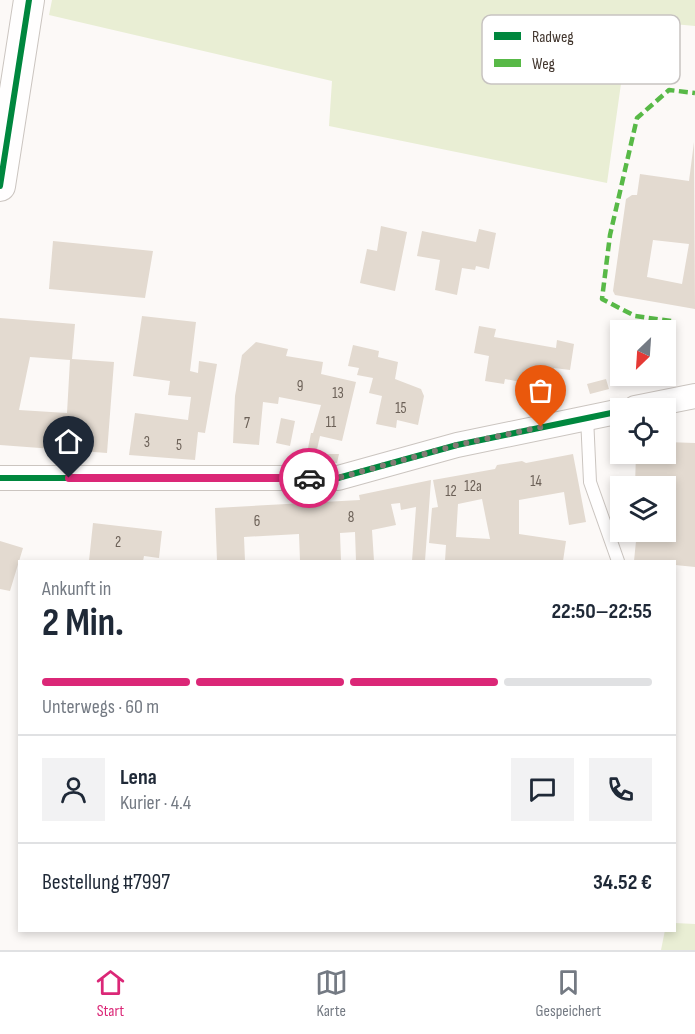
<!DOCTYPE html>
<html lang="de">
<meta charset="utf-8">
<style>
:root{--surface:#fff;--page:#f2f2f3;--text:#1f2937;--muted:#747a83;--line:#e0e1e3;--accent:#db2777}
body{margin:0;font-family:"Sofia Sans Condensed",sans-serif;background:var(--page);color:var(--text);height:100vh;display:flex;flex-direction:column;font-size:22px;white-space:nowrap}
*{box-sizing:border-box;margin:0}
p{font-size:20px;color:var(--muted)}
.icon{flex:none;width:33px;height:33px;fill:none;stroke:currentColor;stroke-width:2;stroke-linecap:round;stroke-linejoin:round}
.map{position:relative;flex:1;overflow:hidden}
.side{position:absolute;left:18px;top:560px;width:658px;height:372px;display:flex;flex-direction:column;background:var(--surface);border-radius:0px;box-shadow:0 3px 9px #0003}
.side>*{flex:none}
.needle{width:39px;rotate:205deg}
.controls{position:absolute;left:610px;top:320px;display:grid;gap:12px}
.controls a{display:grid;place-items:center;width:66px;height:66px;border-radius:0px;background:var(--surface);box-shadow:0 3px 9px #0003;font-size:30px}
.pin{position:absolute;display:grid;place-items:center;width:51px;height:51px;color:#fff;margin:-62px -26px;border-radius:50% 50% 50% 0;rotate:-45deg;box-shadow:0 0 6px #0007}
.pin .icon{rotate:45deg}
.courier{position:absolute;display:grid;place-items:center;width:60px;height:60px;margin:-30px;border:4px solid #db2777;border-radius:50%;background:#fff;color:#222;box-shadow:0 2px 8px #0007}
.head em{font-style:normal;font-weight:700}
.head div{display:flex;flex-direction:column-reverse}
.head{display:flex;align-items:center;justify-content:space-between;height:102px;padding:0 24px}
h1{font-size:39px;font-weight:700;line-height:45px}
.bar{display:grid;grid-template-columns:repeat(4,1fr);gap:9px 6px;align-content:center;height:72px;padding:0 24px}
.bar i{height:8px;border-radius:4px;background:var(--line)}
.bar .selected{background:var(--accent)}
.bar p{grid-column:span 4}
.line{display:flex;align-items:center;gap:15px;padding:0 24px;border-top:2px solid var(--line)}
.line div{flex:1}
.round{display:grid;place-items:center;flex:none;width:63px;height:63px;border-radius:0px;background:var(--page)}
.dock{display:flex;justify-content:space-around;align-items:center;height:84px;border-top:2px solid var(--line);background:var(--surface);font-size:16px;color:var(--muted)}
.dock a{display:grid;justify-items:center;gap:3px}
.dock .selected{color:var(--accent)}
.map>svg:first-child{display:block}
.grass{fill:#e9eed4}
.building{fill:#e3dad0;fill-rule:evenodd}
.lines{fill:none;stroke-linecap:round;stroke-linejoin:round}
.service-casing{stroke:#cbc5c0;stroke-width:14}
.minor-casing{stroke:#cbc5c0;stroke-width:26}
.tertiary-casing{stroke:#cbc5c0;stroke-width:32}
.service{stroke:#fffefe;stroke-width:12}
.minor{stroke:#fffefe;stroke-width:24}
.tertiary{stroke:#fffefe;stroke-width:30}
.quiet{stroke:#58b947;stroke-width:4.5;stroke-dasharray:9 4.5;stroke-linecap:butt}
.cycleway-casing{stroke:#fff;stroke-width:10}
.cycleway{stroke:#00873e;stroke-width:6}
.done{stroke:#847b75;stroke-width:6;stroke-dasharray:0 10.8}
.route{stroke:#db2777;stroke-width:8}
.labels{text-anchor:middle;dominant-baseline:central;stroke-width:5;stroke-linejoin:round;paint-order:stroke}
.number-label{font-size:15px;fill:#6b6057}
.key{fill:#fff;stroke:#c7c3c1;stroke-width:1.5}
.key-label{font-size:16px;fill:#43372f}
</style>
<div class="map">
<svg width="695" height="950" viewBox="0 0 695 950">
<rect width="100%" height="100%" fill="#fcf9f7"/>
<path class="grass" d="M 52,0 L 695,0 L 695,26 L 630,20 L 607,183 L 329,126 L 332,81 L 49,15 Z
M 675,923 L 695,924 L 695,950 L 661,950 L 665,930 L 675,930 Z"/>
<path class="building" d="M 694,142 L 695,309 L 615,295 L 613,291 L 626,199 L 632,195 L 637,195 L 640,174 L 689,181 ZM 653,240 L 689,244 L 682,284 L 647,277 Z
M 381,226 L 407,232 L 395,291 L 360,283 L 367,249 L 377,251 Z
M 479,229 L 496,233 L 489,269 L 476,266 L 475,270 L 462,268 L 457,295 L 435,290 L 440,260 L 417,256 L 422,231 L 476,242 Z
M 53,241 L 153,251 L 145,298 L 49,289 Z
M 142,316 L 196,322 L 190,371 L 198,373 L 199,361 L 217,364 L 205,433 L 198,432 L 195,460 L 129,455 L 135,413 L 188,420 L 191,397 L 168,395 L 170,381 L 133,376 Z
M 0,318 L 75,324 L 72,359 L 114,362 L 107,453 L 0,445 ZM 30,357 L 70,360 L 67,413 L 19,410 Z
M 479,326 L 496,329 L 494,337 L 556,348 L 557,340 L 574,344 L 570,370 L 554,368 L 550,392 L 530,388 L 531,384 L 505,379 L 504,384 L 485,381 L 489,356 L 474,353 Z
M 256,342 L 288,349 L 286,356 L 323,362 L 321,374 L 356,382 L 342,441 L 320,436 L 316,454 L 339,454 L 337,463 L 305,464 L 311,433 L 313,433 L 321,405 L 315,404 L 279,397 L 278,404 L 263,402 L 259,445 L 233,443 L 235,396 L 242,355 Z
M 353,345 L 379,351 L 378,357 L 398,362 L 395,379 L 421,389 L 424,396 L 418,425 L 397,420 L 396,428 L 376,424 L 382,396 L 369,393 L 373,378 L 357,375 L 359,368 L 348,366 Z
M 606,379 L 609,389 L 590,394 L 587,384 Z
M 281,418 L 295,421 L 290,446 L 276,443 Z
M 666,442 L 695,443 L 695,567 L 675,565 L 675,561 L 634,561 L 637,531 L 666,531 L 666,486 L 635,486 L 636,453 L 666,453 Z
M 573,454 L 586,522 L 569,525 L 564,492 L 519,500 L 519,534 L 566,541 L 563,561 L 445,561 L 446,545 L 429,543 L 432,508 L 438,507 L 433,480 L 495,469 L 497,465 L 522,461 L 526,463 ZM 482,499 L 490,539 L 456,537 L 458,504 Z
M 431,480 L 425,561 L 412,561 L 416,507 L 401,510 L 400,503 L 391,504 L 396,525 L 372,530 L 374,561 L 356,561 L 355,532 L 340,533 L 341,561 L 300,561 L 299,534 L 244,537 L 245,561 L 217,561 L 215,508 L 360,500 L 359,495 Z
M 93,523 L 162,531 L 159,558 L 144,556 L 143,561 L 89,561 Z
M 0,541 L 23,548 L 10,591 L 0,589 Z"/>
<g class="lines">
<defs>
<path id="service" d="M 587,417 L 590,482 L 618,561"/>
<path id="minor" d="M 635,408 L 695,396
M 0,478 L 338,478 L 457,445 L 621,411"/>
<path id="tertiary" d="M 0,186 L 29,0"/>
</defs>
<use href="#service" class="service-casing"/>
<use href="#minor" class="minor-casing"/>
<use href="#tertiary" class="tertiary-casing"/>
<use href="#service" class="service"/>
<use href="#minor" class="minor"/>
<use href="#tertiary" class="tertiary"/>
<path class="quiet" d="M 671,321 L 635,316 L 602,299 L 610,235 L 637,118 L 669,90 L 695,93"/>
<defs>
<path id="cycleway" d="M 0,186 L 29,0
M 0,478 L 338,478 L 457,445 L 621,411"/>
</defs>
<use href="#cycleway" class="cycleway-casing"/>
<use href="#cycleway" class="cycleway"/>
</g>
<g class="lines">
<path class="done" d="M 309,478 L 338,478 L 457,445 L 541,427"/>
<path class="route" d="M 69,478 L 309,478"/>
</g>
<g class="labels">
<g class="number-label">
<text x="300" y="386">9</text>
<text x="338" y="393">13</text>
<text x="401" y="408">15</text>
<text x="331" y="422">11</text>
<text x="247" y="423">7</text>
<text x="147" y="442">3</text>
<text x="179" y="445">5</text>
<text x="536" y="481">14</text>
<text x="473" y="486">12a</text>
<text x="451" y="491">12</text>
<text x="351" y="517">8</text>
<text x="257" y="521">6</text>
<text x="118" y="542">2</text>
</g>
</g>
<rect x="482" y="15" width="198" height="69" rx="9" class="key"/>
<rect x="494" y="32" width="27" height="8" fill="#00873e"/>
<rect x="494" y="59" width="27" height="8" fill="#58b947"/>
<g class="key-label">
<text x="532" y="42">Radweg</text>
<text x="532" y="69">Weg</text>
</g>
</svg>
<div class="controls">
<a><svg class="needle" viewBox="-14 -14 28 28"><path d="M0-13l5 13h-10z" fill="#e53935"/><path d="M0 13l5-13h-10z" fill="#747a83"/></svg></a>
<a><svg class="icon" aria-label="locate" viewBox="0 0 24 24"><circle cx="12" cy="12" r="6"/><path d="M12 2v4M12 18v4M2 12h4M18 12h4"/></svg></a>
<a><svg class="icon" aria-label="layers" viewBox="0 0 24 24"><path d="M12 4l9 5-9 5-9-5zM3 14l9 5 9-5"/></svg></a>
</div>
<div class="pin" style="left:541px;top:427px;background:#ea580c"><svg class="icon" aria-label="bag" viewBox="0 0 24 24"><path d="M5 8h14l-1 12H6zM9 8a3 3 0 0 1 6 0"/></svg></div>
<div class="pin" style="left:69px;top:478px;background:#1f2937"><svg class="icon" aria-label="home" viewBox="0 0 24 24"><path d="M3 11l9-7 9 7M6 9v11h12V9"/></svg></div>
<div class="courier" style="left:309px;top:478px"><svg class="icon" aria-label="car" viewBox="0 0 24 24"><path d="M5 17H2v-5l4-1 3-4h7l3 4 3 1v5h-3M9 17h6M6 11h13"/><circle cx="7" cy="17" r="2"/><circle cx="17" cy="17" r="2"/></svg></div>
<section class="side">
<div class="head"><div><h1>2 Min.</h1><p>Ankunft in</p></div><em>22:50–22:55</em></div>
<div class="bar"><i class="selected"></i><i class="selected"></i><i class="selected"></i><i></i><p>Unterwegs · 60 m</p></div>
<div class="line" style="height:108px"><a class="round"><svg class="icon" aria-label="person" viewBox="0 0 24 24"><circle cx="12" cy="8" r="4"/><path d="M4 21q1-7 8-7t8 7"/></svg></a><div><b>Lena</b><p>Kurier · 4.4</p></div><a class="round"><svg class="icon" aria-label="chat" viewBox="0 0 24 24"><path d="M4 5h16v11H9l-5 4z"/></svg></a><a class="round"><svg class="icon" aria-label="phone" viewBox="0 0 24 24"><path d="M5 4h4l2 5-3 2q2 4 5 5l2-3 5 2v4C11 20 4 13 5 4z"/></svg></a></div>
<div class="line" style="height:78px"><div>Bestellung #7997</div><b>34.52 €</b></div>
</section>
</div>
<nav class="dock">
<a class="selected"><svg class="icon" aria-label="home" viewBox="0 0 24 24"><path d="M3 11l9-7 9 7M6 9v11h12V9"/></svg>Start</a>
<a><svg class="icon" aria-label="map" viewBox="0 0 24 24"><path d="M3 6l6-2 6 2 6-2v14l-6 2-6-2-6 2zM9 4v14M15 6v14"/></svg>Karte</a>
<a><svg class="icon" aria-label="saved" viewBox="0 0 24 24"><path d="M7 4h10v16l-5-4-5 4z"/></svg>Gespeichert</a>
</nav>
